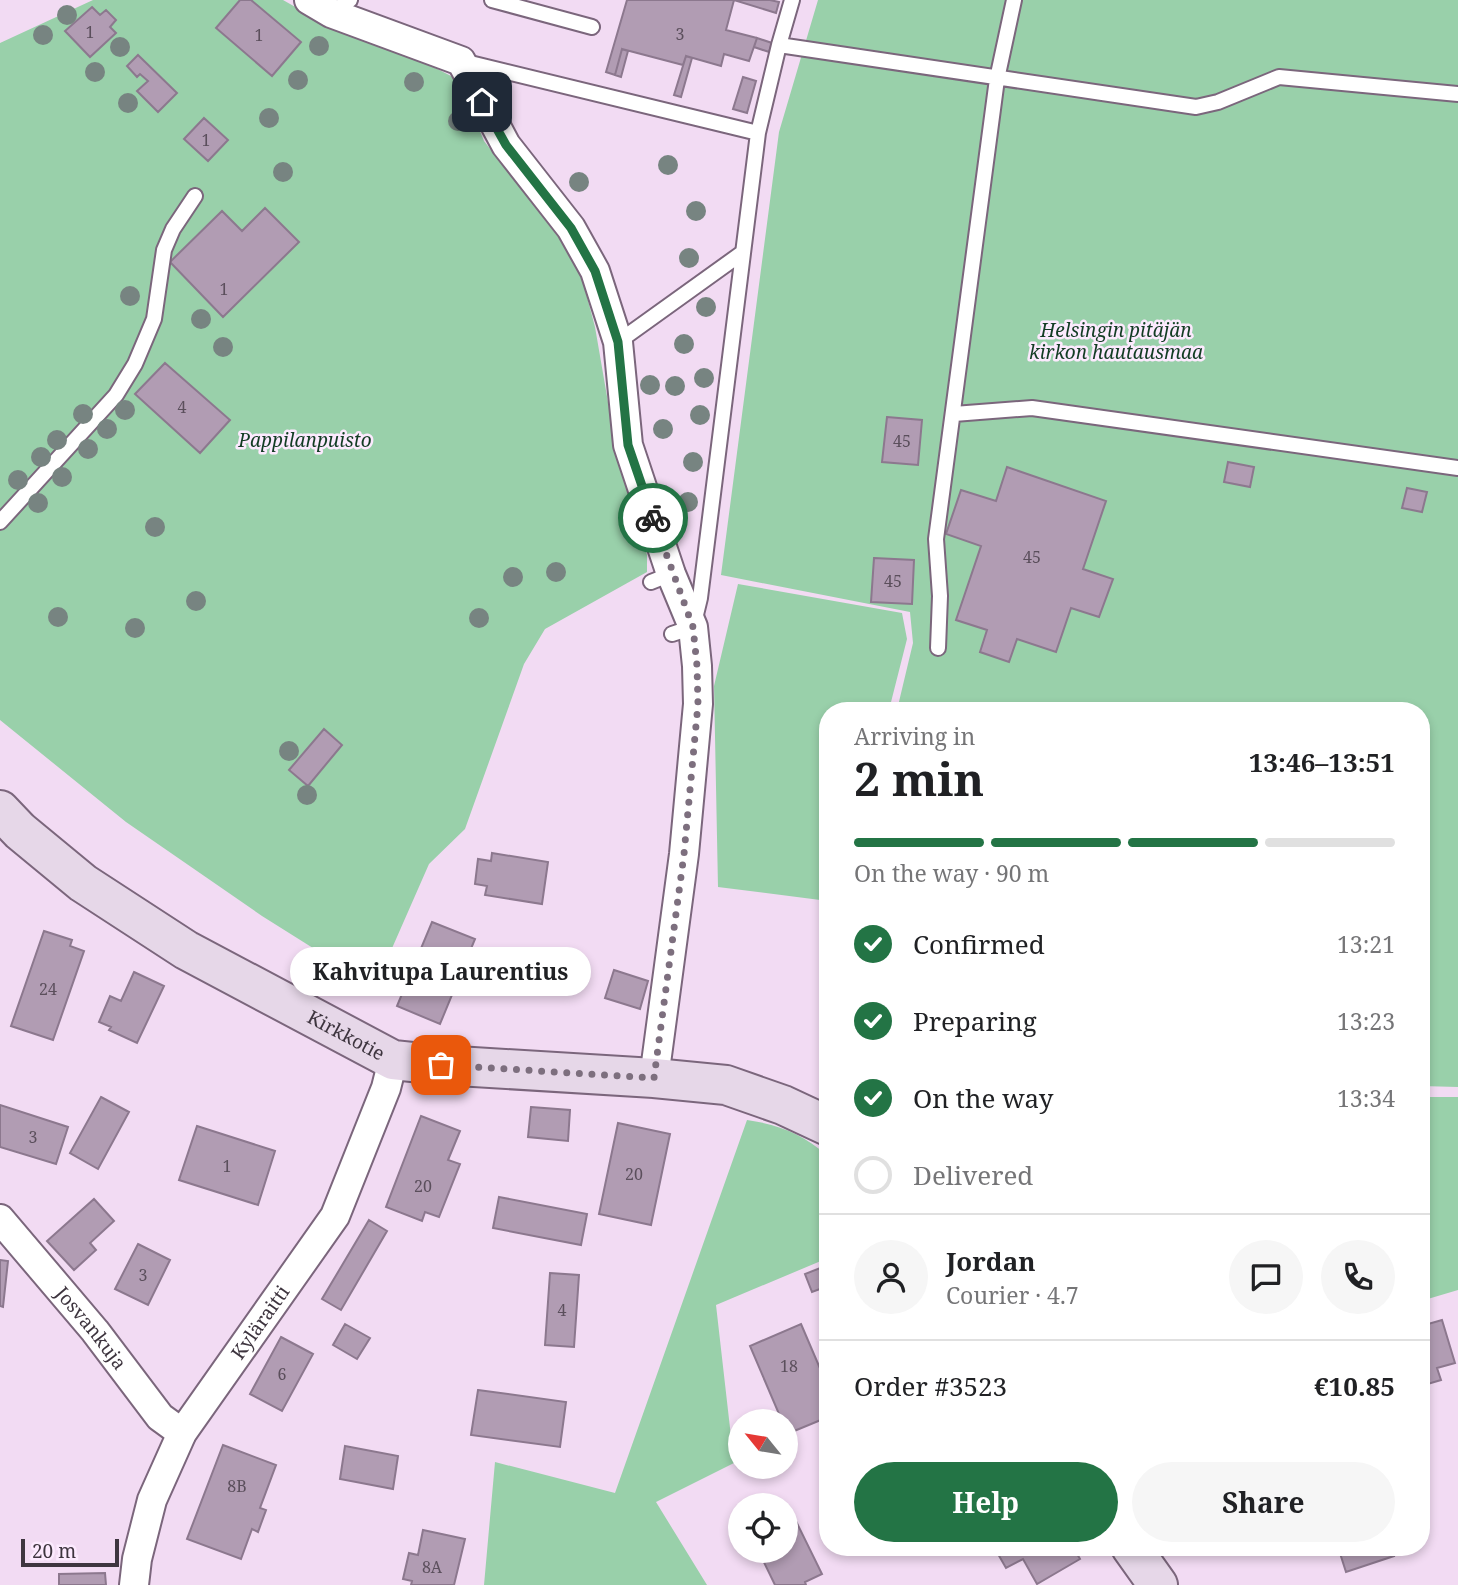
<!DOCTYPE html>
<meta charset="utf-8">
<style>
:root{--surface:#fff;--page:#f6f6f6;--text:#202124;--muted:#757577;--line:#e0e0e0;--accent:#237445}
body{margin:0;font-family:"Noto Serif",serif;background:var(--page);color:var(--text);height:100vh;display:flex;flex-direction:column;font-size:26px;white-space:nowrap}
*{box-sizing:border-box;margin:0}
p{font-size:23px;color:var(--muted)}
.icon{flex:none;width:38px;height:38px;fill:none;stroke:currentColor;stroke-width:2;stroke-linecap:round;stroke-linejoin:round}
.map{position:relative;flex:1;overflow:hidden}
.side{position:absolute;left:819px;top:702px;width:611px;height:854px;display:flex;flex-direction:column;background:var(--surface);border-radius:28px;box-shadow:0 4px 10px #0003}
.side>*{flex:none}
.needle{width:46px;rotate:300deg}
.buttons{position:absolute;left:728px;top:1409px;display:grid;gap:14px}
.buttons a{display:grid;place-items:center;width:70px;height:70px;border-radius:50%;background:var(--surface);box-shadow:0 4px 10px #0003;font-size:35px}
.scale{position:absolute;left:21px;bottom:18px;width:98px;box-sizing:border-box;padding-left:7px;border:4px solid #3e353f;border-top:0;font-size:19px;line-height:24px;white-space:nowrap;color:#3e353f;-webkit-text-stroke:5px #fceafe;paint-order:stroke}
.pin{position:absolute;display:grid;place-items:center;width:60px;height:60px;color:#fff;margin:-30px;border-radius:14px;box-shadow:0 4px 10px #0006}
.courier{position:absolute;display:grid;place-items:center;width:70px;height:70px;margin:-35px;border:5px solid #237445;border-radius:50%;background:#fff;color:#222;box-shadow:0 2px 9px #0007}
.bubble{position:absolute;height:49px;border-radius:24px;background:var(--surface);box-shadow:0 4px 10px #0003;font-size:23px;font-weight:700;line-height:49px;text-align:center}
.summary em{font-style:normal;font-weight:700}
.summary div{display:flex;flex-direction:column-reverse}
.summary{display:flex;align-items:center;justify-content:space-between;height:119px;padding:0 35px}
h1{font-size:46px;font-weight:700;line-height:52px}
.bar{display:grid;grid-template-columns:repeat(4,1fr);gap:10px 7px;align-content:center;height:84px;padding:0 35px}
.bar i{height:9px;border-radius:5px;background:var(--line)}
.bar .current{background:var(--accent)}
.bar p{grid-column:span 4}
.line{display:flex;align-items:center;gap:18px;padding:0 35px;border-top:2px solid var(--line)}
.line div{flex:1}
.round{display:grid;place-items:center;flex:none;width:74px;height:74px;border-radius:37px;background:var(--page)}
ol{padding:0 35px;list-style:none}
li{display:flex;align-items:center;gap:21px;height:77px}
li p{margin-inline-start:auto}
li .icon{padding:7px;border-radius:50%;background:var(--accent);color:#fff;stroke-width:4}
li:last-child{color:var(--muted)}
li i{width:38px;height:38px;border:4px solid var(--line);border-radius:50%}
.button{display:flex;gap:14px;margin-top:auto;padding:14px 35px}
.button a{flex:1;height:80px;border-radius:42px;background:var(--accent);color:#fff;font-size:28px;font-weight:700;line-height:80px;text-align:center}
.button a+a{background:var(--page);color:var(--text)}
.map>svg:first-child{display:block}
.green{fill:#99d0aa}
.building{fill:#b19cb3;stroke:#8c788e;stroke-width:2}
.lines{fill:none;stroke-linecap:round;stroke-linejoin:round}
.lane-casing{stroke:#7b667c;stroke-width:18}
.street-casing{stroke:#7b667c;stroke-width:32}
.secondary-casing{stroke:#7b667c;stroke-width:42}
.lane{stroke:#fff;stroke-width:14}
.street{stroke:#fff;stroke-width:28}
.secondary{stroke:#e6d7e8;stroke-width:38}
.tree{fill:#778481}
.done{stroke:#7d6f7e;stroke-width:7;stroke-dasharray:0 12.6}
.route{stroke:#237445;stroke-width:9}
.labels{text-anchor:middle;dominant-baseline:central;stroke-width:5;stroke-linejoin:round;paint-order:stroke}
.number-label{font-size:16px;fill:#5b4f5c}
.park-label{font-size:19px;font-style:italic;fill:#123c23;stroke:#fceafe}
.street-label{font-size:19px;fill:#3e353f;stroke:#fceafe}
</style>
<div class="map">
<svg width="1458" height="1585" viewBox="0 0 1458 1585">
<rect width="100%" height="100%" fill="#f2dbf3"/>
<path class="green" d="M 93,0 L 283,0 L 313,17 L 410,55 L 451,76 L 466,97 L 484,141 L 570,252 L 581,274 L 595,327 L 618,460 L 647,555 L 647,572 L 545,629 L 524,664 L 465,829 L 429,864 L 375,987 L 262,916 L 126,822 L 0,720 L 0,43 Z
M 818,0 L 1458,0 L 1458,1087 L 1421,1086 L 1421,710 L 897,710 L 913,643 L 910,612 L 721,575 L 779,132 Z
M 738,584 L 902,613 L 907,639 L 889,710 L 828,710 L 828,901 L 718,887 L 714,686 Z
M 1421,1097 L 1458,1097 L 1458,1290 L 1421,1301 Z
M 747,1120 C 781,1125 802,1134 828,1156 L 828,1258 L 716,1305 L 734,1463 L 656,1502 L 707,1585 L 484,1585 L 495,1462 L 615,1493 Z"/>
<path class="building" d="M 240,0 L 251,0 L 301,42 L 272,76 L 216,28 Z
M 627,0 L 734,0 L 726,30 L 757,38 L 749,61 L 724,54 L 721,66 L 686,56 L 683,65 L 622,49 L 615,75 L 606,72 Z
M 734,0 L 770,0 L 779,2 L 776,13 Z
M 92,7 L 100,15 L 106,10 L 116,20 L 110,27 L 116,33 L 90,57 L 65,31 Z
M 757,38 L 772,43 L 769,52 L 754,47 Z
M 622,49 L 628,51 L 621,77 L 615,75 Z
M 138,55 L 177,93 L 158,112 L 137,91 L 148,81 L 140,74 L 137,77 L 127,66 Z
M 686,56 L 692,58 L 681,97 L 674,95 Z
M 743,77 L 756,81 L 747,113 L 733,109 Z
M 204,118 L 228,140 L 208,161 L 184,139 Z
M 265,208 L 299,242 L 223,317 L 170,262 L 222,211 L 242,231 Z
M 165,363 L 230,420 L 200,453 L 135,394 Z
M 887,417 L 922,420 L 918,465 L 882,462 Z
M 1228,462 L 1254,467 L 1250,487 L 1224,482 Z
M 1007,467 L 1106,501 L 1083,569 L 1113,579 L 1099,617 L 1071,608 L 1056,652 L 1017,639 L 1009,662 L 980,652 L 987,630 L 956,620 L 981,546 L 946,534 L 961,490 L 996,501 Z
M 1407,488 L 1427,492 L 1422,512 L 1402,508 Z
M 874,558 L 914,560 L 912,604 L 871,602 Z
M 324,729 L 342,745 L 308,786 L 289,770 Z
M 492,853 L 548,862 L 542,904 L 485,895 L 487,886 L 475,884 L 478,859 L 491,861 Z
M 432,922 L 475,939 L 440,1024 L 397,1006 Z
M 44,931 L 72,940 L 70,946 L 84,951 L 53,1040 L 11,1026 Z
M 614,970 L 648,981 L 640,1009 L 605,998 Z
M 134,972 L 164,986 L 137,1043 L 109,1030 L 111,1027 L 99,1022 L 110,996 L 121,1001 Z
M 101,1097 L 129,1112 L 98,1169 L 70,1153 Z
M 0,1105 L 68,1127 L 56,1164 L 0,1147 Z
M 531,1107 L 570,1110 L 568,1141 L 528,1137 Z
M 421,1116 L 460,1131 L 448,1160 L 460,1164 L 439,1217 L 425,1212 L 422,1221 L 386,1207 Z
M 618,1123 L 670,1134 L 651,1225 L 599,1214 Z
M 197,1126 L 275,1151 L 258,1205 L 179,1180 Z
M 499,1197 L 587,1214 L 581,1245 L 493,1228 Z
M 94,1199 L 114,1221 L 90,1243 L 96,1250 L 74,1270 L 47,1241 Z
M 369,1220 L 387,1231 L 341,1310 L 322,1299 Z
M 138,1244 L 170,1260 L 148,1305 L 115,1289 Z
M 0,1260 L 8,1261 L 3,1307 L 0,1306 Z
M 828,1265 L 828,1286 L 812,1292 L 805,1274 Z
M 550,1273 L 579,1275 L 574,1347 L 545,1345 Z
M 1442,1320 L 1455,1363 L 1437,1368 L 1441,1380 L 1421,1386 L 1421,1326 Z
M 345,1324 L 370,1338 L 357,1359 L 333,1345 Z
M 801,1324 L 828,1387 L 828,1417 L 787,1434 L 786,1421 L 782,1421 L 750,1346 Z
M 281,1337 L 313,1354 L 282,1411 L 250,1394 Z
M 478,1390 L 566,1402 L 560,1447 L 471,1435 Z
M 223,1445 L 276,1465 L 260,1508 L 266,1510 L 258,1532 L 252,1529 L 241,1559 L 187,1539 Z
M 345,1446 L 398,1456 L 393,1489 L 340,1479 Z
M 791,1511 L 822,1574 L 805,1582 L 806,1585 L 775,1585 L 758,1550 L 786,1550 L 786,1514 Z
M 423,1530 L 465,1539 L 454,1585 L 411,1585 L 412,1581 L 403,1579 L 409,1553 L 418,1555 Z
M 994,1547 L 1073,1547 L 1080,1559 L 1037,1584 L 1023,1559 L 1006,1568 Z
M 1338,1547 L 1391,1547 L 1394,1556 L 1346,1572 Z
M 105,1573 L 106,1585 L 59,1585 L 59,1574 Z"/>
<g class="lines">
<defs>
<path id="lane" d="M 492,0 L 592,27
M 331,13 L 350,0
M 779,45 L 1196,107 L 1218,102 L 1279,77 L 1458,94
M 462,61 L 758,133
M 618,342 L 742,253
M 954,414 L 1032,408 L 1458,468
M 0,522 L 116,395 L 135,364 L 154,319 L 164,250 L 173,229 L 195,196
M 651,582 L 671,574
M 672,634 L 693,627 L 700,598 L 758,133 L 779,45 L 792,0
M 938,648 L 940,596 L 936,539 L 997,79 L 1014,0"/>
<g id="street">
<path d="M 309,0 L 331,13 L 461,61 L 506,145 L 571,228 L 595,271 L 618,342 L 628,445 L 671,574 L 693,627 L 697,666 L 698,704 L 684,854 L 654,1078"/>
<path id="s1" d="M 0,1219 L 95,1331 L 160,1417 L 182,1433"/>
<path id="s2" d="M 134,1585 L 137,1559 L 152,1500 L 182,1433 L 335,1216 L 386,1088 L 393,1060"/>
</g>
<g id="secondary">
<path id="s3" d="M 0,810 L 20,831 L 83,883 L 186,950 L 393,1060 L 441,1065 L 654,1078 L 726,1085 L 783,1105 L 828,1126"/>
<path d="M 1131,1547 L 1158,1585"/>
</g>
</defs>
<use href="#lane" class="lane-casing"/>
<use href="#street" class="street-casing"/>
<use href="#secondary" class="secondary-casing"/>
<use href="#lane" class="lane"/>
<use href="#street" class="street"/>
<use href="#secondary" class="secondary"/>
</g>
<g class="tree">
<circle cx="67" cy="15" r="10"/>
<circle cx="43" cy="35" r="10"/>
<circle cx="319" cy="46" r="10"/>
<circle cx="120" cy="47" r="10"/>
<circle cx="95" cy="72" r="10"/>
<circle cx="298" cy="80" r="10"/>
<circle cx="414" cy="82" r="10"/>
<circle cx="128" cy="103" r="10"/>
<circle cx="269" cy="118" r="10"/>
<circle cx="458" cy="121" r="10"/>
<circle cx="668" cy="165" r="10"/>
<circle cx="283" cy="172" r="10"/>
<circle cx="579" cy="182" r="10"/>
<circle cx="696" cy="211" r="10"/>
<circle cx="689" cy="258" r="10"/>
<circle cx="130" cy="296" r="10"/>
<circle cx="706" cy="307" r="10"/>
<circle cx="201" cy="319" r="10"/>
<circle cx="684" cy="344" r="10"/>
<circle cx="223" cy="347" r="10"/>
<circle cx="704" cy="378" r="10"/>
<circle cx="650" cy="385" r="10"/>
<circle cx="675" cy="386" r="10"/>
<circle cx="125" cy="410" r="10"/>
<circle cx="83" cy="414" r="10"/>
<circle cx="700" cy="415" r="10"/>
<circle cx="107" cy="429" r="10"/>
<circle cx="663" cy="429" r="10"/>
<circle cx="57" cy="440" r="10"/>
<circle cx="88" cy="449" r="10"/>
<circle cx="41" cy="457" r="10"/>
<circle cx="693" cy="462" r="10"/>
<circle cx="62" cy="477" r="10"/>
<circle cx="18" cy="480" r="10"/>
<circle cx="688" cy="502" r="10"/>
<circle cx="38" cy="503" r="10"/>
<circle cx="155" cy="527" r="10"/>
<circle cx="556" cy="572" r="10"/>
<circle cx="513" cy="577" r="10"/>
<circle cx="196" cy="601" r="10"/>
<circle cx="58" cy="617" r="10"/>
<circle cx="479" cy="618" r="10"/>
<circle cx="135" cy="628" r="10"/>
<circle cx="289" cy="751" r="10"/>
<circle cx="307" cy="795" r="10"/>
</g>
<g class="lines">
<path class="done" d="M 441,1065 L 654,1078 L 684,854 L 698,704 L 697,666 L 693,627 L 653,518"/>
<path class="route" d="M 482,102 L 506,145 L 571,228 L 595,271 L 618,342 L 628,445 L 653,518"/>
</g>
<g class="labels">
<g class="number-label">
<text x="90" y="32">1</text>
<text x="680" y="34">3</text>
<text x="259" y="35">1</text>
<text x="206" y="140">1</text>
<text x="224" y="289">1</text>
<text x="182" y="407">4</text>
<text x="902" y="441">45</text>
<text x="1032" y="557">45</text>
<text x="893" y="581">45</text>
<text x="48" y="989">24</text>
<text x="33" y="1137">3</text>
<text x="227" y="1166">1</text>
<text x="634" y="1174">20</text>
<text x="423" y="1186">20</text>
<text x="143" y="1275">3</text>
<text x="562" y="1310">4</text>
<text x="789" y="1366">18</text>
<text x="282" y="1374">6</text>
<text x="237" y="1486">8B</text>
<text x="432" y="1567">8A</text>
</g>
<g class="park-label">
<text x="1116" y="330">Helsingin pitäjän<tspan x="1116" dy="22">kirkon hautausmaa</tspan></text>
<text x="305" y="440">Pappilanpuisto</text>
</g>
<g class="street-label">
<text stroke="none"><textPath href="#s3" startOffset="415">Kirkkotie</textPath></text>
<text stroke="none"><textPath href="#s2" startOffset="296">Kyläraitti</textPath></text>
<text stroke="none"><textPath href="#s1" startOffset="142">Josvankuja</textPath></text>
</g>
</g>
</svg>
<div class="buttons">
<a><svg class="needle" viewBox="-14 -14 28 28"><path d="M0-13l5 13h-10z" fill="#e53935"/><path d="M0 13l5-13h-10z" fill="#757577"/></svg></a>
<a><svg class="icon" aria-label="locate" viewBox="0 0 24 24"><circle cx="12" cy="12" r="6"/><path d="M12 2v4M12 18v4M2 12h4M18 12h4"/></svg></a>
</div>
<div class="scale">20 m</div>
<div class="pin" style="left:441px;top:1065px;background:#ea580c"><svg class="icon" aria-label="bag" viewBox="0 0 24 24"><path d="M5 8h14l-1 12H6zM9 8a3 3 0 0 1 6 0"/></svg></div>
<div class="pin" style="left:482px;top:102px;background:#1f2937"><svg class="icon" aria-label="home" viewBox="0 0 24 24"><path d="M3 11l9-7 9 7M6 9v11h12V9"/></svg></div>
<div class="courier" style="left:653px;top:518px"><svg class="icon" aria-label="bike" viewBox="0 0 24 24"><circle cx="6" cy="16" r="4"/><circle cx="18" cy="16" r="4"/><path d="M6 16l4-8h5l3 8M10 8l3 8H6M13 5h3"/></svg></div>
<div class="bubble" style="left:290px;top:947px;width:301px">Kahvitupa Laurentius</div>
<section class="side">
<div class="summary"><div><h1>2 min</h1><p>Arriving in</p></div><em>13:46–13:51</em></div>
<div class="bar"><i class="current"></i><i class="current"></i><i class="current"></i><i></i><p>On the way · 90 m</p></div>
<ol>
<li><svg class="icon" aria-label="check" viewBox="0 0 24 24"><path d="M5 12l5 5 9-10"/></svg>Confirmed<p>13:21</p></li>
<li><svg class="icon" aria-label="check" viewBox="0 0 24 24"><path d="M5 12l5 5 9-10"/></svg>Preparing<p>13:23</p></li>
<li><svg class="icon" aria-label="check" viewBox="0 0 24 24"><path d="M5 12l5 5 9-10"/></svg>On the way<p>13:34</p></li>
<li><i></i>Delivered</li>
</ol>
<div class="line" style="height:126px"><a class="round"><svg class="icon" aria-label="person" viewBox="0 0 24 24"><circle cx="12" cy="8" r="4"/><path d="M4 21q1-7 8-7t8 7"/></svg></a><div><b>Jordan</b><p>Courier · 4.7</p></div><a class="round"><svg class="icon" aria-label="chat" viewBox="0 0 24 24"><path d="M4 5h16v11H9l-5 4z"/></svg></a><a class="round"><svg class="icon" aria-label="phone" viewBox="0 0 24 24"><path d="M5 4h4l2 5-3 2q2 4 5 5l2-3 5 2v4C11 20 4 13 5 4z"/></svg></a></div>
<div class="line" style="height:91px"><div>Order #3523</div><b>€10.85</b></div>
<div class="button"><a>Help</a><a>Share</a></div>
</section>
</div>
